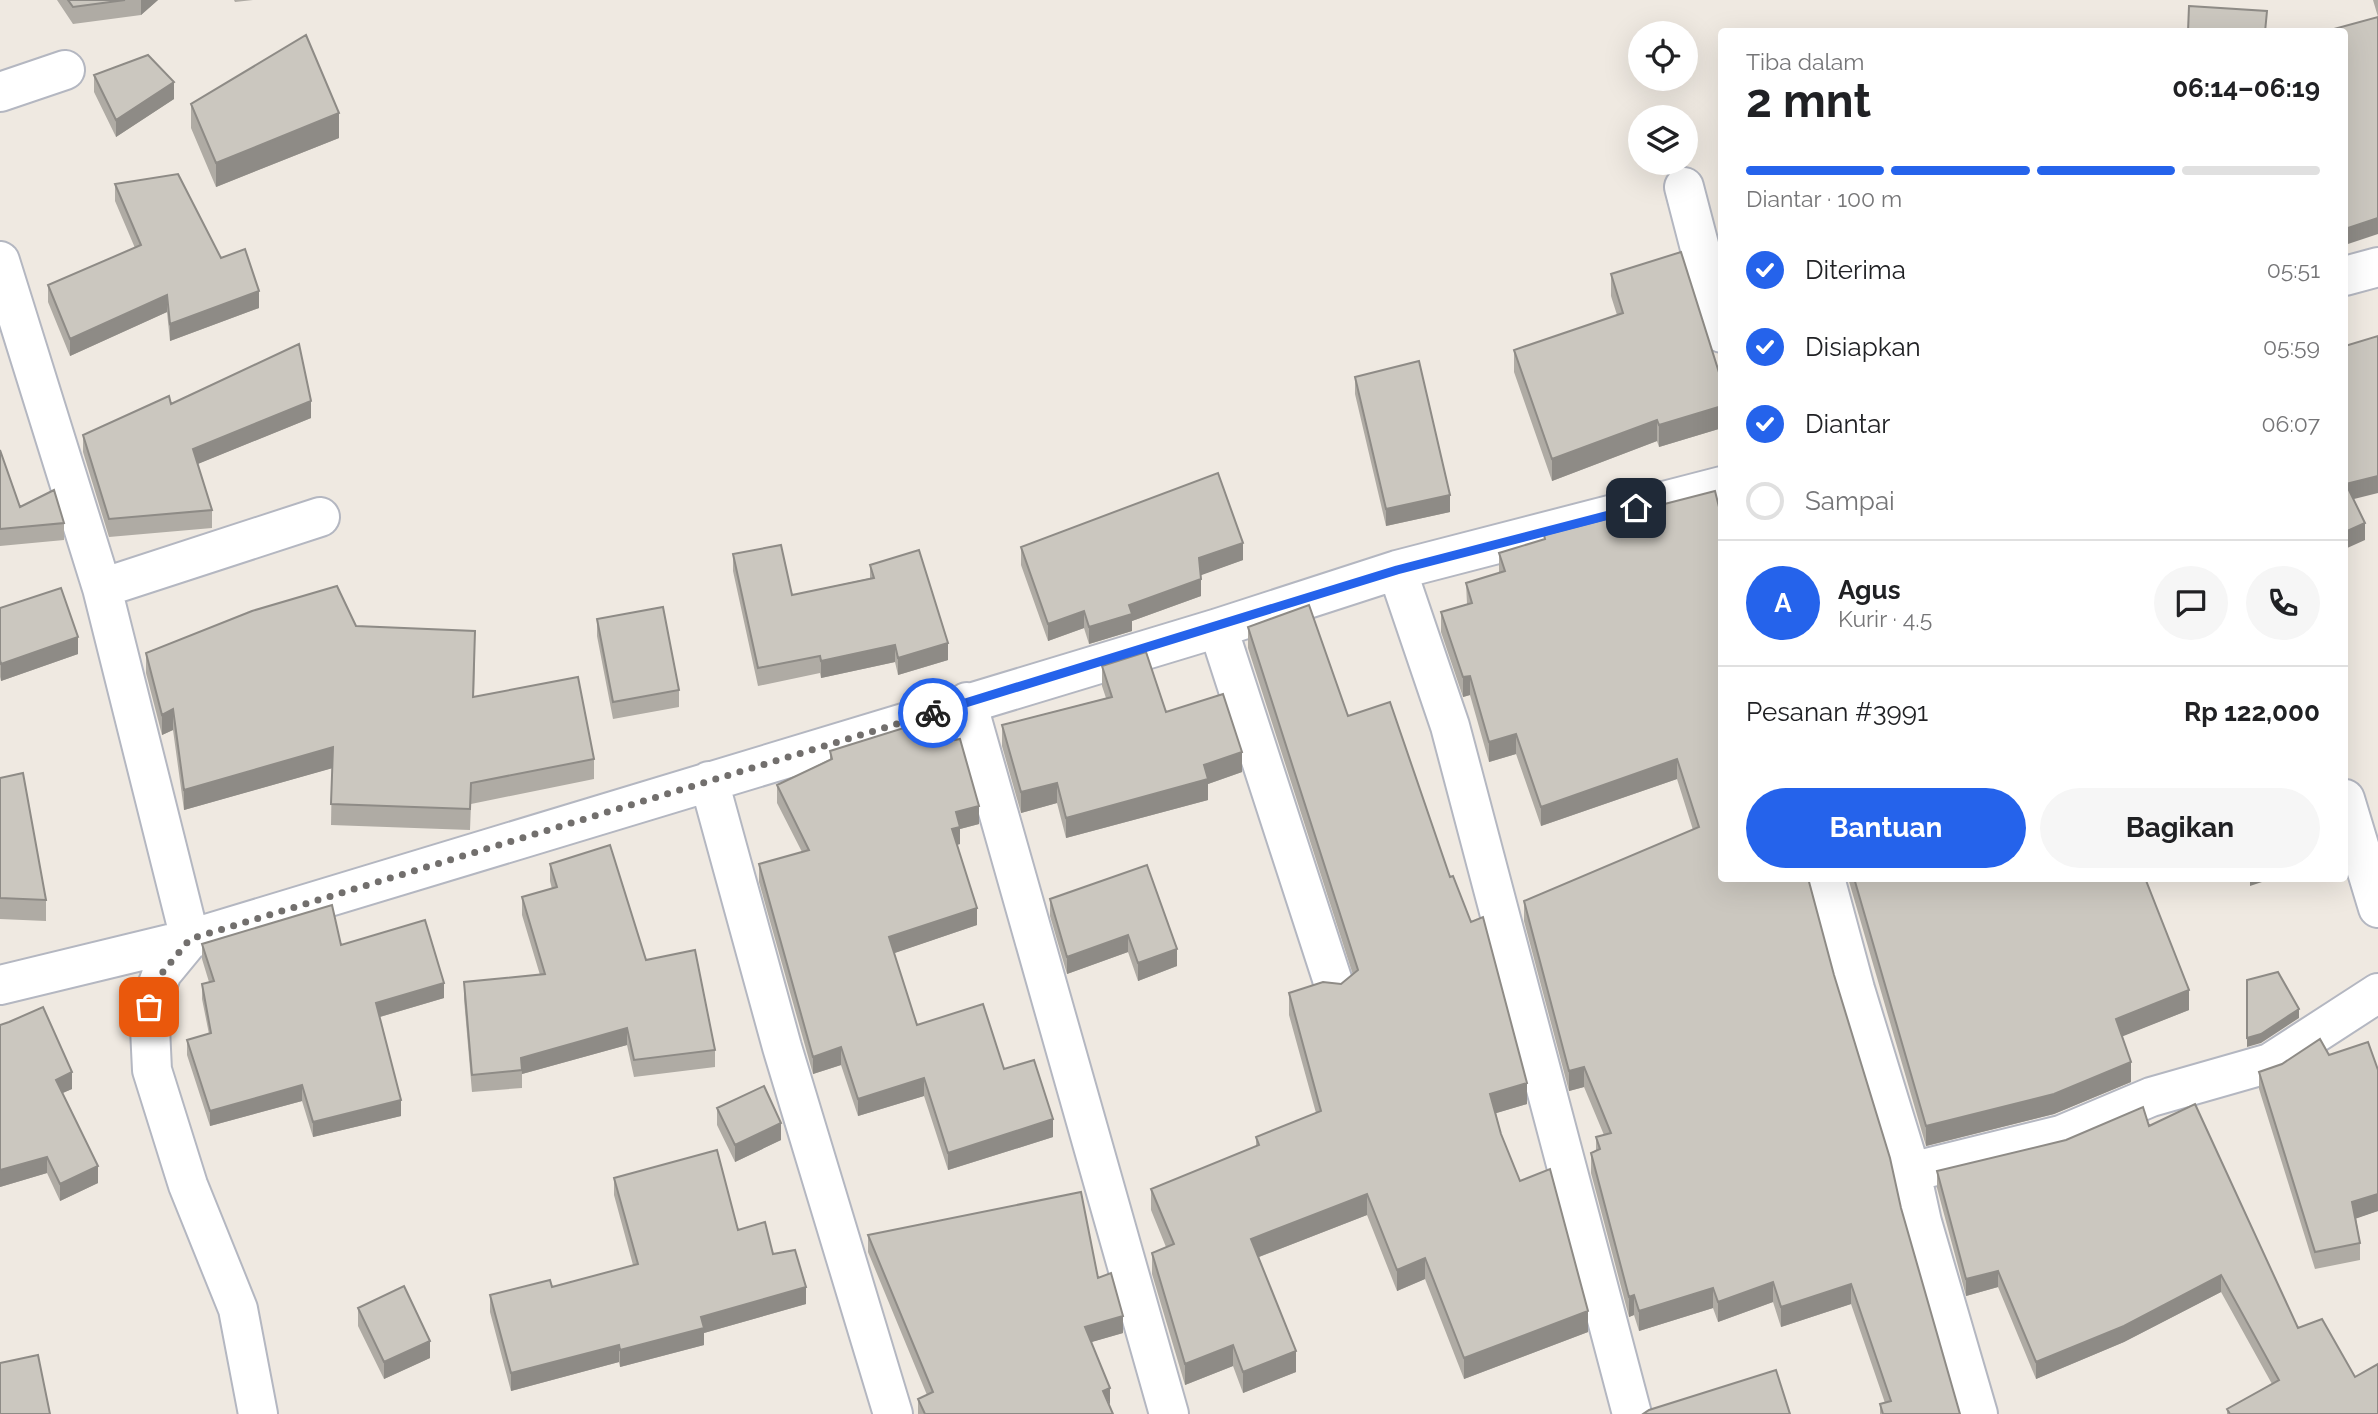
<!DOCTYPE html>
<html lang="id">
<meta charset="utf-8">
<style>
:root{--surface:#fff;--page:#f6f6f6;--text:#202124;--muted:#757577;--line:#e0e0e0;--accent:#2563eb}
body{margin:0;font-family:Raleway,sans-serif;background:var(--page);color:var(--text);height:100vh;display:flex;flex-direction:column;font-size:26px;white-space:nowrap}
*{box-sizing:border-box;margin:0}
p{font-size:23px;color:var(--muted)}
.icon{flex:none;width:38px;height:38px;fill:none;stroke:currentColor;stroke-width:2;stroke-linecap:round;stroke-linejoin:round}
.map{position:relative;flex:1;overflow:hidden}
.details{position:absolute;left:1718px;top:28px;width:630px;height:854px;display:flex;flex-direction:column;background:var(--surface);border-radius:7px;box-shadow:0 7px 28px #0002}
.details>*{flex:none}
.tools{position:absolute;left:1628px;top:21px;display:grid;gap:14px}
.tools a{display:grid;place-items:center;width:70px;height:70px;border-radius:50%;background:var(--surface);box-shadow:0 7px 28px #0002;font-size:35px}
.pin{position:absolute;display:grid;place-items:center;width:60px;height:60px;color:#fff;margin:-30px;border-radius:14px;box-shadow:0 4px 10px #0006}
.courier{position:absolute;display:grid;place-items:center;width:70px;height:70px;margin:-35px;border:5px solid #2563eb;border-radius:50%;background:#fff;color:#222;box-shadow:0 2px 9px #0007}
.summary em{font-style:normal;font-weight:700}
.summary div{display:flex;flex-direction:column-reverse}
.summary{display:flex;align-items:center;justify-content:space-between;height:119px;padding:0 28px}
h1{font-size:46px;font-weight:700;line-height:52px}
.bar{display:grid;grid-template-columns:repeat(4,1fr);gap:10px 7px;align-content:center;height:84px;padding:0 28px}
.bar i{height:9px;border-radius:5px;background:var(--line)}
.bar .on{background:var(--accent)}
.bar p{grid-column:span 4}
.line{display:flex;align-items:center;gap:18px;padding:0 28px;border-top:2px solid var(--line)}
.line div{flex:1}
.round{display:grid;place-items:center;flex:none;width:74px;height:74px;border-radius:37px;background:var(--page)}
ol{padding:0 28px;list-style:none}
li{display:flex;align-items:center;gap:21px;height:77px}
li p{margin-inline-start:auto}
li .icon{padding:7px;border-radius:50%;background:var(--accent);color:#fff;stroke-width:4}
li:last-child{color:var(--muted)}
li i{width:38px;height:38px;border:4px solid var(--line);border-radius:50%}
.action{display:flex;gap:14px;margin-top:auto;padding:14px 28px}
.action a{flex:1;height:80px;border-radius:42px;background:var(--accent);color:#fff;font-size:28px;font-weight:700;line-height:80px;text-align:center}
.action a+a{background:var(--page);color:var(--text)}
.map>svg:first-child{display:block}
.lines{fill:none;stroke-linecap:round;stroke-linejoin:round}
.minor-casing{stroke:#b4b7c1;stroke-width:42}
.minor{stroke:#fff;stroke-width:38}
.wall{fill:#afaba4}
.shaded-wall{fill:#8e8b86}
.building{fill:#cbc7bf;stroke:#8e8b86;stroke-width:2}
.done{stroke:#726f6d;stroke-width:7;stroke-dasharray:0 12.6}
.route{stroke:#2563eb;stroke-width:9}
</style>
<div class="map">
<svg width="2378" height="1414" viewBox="0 0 2378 1414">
<rect width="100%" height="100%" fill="#efe9e1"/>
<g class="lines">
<defs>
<path id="minor" d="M 0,92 L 65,70
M 1684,187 L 1722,333
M 0,261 L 102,588 L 190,939 L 162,973 L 149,1007 L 152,1070 L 188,1185 L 238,1309 L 258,1414
M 2345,276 L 2378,267
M 1397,570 L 1450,726 L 1632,1414
M 102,588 L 320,517
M 1218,628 L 1334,985
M 967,702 L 1169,1414
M 709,781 L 782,1047 L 893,1414
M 2345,799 L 2378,908
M 1825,878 L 1855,989 L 1911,1172 L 1922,1222 L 1978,1414
M 0,985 L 190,939 L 1218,628 L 1397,570 L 1722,486
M 1911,1172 L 2061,1135 L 2151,1097 L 2270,1063 L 2378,993"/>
</defs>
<use href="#minor" class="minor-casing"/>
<use href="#minor" class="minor"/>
</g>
<path class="wall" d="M 57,0 L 158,0 L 141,15 L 73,24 Z
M 234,0 L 253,0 L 235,2 Z
M 2373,0 L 2378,0 L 2378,17 Z
M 94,75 L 174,99 L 116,137 L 94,92 Z
M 191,104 L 339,138 L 216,187 L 191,128 Z
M 115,184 L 221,258 L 259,308 L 170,341 L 167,312 L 70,356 L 48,302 L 48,285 L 135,248 L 115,201 Z
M 1611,274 L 1722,382 L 1722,428 L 1659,447 L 1657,441 L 1552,481 L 1514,372 L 1514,350 L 1617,315 L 1611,296 Z
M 1355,377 L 1450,512 L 1386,526 L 1355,394 Z
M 171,404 L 311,418 L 197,464 L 212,510 L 212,528 L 109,537 L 83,452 L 83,435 Z
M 0,450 L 20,507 L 64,523 L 64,540 L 0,546 Z
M 1715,491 L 1722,878 L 1834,975 L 1960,1414 L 1880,1414 L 1880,1404 L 1885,1403 L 1851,1304 L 1781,1327 L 1773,1302 L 1718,1322 L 1713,1308 L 1639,1331 L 1634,1315 L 1629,1317 L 1591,1173 L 1591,1153 L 1596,1150 L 1596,1137 L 1604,1135 L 1584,1087 L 1569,1091 L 1524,921 L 1524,901 L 1693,830 L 1677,779 L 1541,826 L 1516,754 L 1489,762 L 1470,695 L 1463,697 L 1441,632 L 1441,612 L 1467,604 L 1466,583 L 1499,573 L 1499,553 L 1544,540 L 1544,535 Z
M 1021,547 L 1243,560 L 1200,575 L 1201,596 L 1132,621 L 1132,631 L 1089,644 L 1084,628 L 1048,641 L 1021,565 Z
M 733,554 L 792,595 L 870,578 L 870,565 L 948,660 L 898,675 L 895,662 L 821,678 L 820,673 L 758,686 L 733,571 Z
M 0,608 L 78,654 L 1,681 L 0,677 Z
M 597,619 L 679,690 L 679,707 L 613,719 L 597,636 Z
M 356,626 L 475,651 L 474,697 L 594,759 L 594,779 L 471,804 L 470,830 L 331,825 L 332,768 L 184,810 L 173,730 L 162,735 L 146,673 L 146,653 Z
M 1248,627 L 1348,716 L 1527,1104 L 1496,1113 L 1501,1134 L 1520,1181 L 1588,1332 L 1464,1379 L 1425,1279 L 1397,1291 L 1367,1215 L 1259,1257 L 1296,1372 L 1243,1393 L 1233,1366 L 1185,1385 L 1152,1274 L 1152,1253 L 1166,1247 L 1151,1210 L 1151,1189 L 1256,1147 L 1256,1137 L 1316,1113 L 1289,1015 L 1289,993 L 1341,984 L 1353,975 L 1248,648 Z
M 1102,666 L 1166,712 L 1242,772 L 1208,784 L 1208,800 L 1066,838 L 1057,803 L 1021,813 L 1002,746 L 1002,725 L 1106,698 L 1102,686 Z
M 911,732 L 979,824 L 960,829 L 960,844 L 957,845 L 977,925 L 894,953 L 917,1025 L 1004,1069 L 1053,1137 L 948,1170 L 924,1096 L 858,1116 L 841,1065 L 813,1074 L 759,882 L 759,864 L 802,852 L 777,803 L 777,785 L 830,759 L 830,751 Z
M 0,778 L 46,900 L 46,921 L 0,919 Z
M 550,864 L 646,960 L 715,1050 L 715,1067 L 634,1077 L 627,1045 L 522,1074 L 522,1088 L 472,1092 L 464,999 L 464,982 L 540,975 L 522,915 L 522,897 L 552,889 L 550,881 Z
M 1147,865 L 1177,966 L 1138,981 L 1128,952 L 1067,974 L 1050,916 L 1050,899 Z
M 1848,878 L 2145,878 L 2189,1010 L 2122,1036 L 2131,1082 L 2054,1114 L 1926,1146 Z
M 202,944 L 341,945 L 444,998 L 380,1017 L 401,1116 L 313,1137 L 302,1101 L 210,1126 L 187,1055 L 187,1040 L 209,1034 L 202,999 L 202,984 L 209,982 L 202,959 Z
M 0,1025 L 72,1089 L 62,1093 L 98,1183 L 60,1201 L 47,1173 L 0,1187 Z
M 2329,1055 L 2378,1070 L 2378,1211 L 2356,1218 L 2360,1243 L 2360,1260 L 2315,1269 L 2259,1089 L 2259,1072 Z
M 717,1108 L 781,1140 L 735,1162 L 717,1125 Z
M 2149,1126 L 2298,1328 L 2355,1377 L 2378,1414 L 2227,1414 L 2227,1409 L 2272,1384 L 2221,1292 L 2124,1342 L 2036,1379 L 1998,1287 L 1966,1296 L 1937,1188 L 1937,1171 Z
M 614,1178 L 738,1230 L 773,1254 L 806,1304 L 704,1333 L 704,1345 L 620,1367 L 619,1362 L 511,1391 L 490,1312 L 490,1295 L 552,1287 L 633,1265 L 614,1195 Z
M 868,1235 L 1098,1278 L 1123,1333 L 1091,1342 L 1109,1405 L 1113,1414 L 918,1414 L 918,1399 L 927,1395 L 868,1252 Z
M 358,1308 L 430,1358 L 384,1379 L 358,1326 Z"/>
<path class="shaded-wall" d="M 141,0 L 158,0 L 141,15 Z
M 174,82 L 174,99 L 116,137 L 116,120 Z
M 339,113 L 339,138 L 216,187 L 216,163 Z
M 2378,218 L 2378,234 L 2345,245 L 2345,229 Z
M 259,291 L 259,308 L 170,341 L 170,324 Z
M 167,295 L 167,312 L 70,356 L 70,339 Z
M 311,401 L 311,418 L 193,466 L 193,449 Z
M 1722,406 L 1722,428 L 1659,447 L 1659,425 Z
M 1657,420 L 1657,441 L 1552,481 L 1552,459 Z
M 2378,476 L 2378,493 L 2346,501 L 2346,484 Z
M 1450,495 L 1450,512 L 1386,526 L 1386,509 Z
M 2365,523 L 2365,540 L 2345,549 L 2345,532 Z
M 1243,543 L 1243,560 L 1199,576 L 1199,558 Z
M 1201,579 L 1201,596 L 1132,621 L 1132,631 L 1089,644 L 1089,627 L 1129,605 Z
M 1084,611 L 1084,628 L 1048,641 L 1048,624 Z
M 78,637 L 78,654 L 1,681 L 1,664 Z
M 948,643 L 948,660 L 898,675 L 898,658 Z
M 895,645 L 895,662 L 821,678 L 821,661 Z
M 1470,676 L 1470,695 L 1463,697 L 1463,677 Z
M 173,709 L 173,730 L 162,735 L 162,715 Z
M 1516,734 L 1516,754 L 1489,762 L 1489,742 Z
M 333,747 L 333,768 L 184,810 L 184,790 Z
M 1242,752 L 1242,772 L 1208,784 L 1208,800 L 1066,838 L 1066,818 L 1204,765 Z
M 1677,759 L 1677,779 L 1541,826 L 1541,807 Z
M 1057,783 L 1057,803 L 1021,813 L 1021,792 Z
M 979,806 L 979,824 L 960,829 L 960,844 L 952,846 L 952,829 L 956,812 Z
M 2250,878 L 2274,878 L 2250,886 Z
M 977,908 L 977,925 L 889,955 L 889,937 Z
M 1128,935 L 1128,952 L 1067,974 L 1067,957 Z
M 1177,949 L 1177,966 L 1138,981 L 1138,963 Z
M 444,983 L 444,998 L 376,1018 L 376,1003 Z
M 2189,990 L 2189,1010 L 2116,1039 L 2116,1019 Z
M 2299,1009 L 2299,1018 L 2261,1043 L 2247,1047 L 2247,1038 Z
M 627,1028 L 627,1045 L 522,1074 L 521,1058 Z
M 841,1047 L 841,1065 L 813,1074 L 813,1057 Z
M 2131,1062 L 2131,1082 L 2054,1114 L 1926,1146 L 1926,1126 Z
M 1584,1067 L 1584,1087 L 1569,1091 L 1569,1071 Z
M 72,1072 L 72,1089 L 56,1096 L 56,1080 Z
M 924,1078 L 924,1096 L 858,1116 L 858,1099 Z
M 1527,1083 L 1527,1104 L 1490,1115 L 1490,1094 Z
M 302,1085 L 302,1101 L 210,1126 L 210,1111 Z
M 401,1100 L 401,1116 L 313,1137 L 313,1122 Z
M 1053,1119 L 1053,1137 L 948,1170 L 948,1153 Z
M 781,1123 L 781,1140 L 735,1162 L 735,1145 Z
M 47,1157 L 47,1173 L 0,1187 L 0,1170 Z
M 98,1166 L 98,1183 L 60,1201 L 60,1184 Z
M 1367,1194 L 1367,1215 L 1251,1260 L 1251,1239 Z
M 2378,1194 L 2378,1211 L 2352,1220 L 2352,1202 Z
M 1425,1258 L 1425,1279 L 1397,1291 L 1397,1270 Z
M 1998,1271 L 1998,1287 L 1966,1296 L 1966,1279 Z
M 2221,1275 L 2221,1292 L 2124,1342 L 2036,1379 L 2036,1362 Z
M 1773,1282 L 1773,1302 L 1718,1322 L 1718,1302 Z
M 1851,1284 L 1851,1304 L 1781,1327 L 1781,1307 Z
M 806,1287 L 806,1304 L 704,1333 L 704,1345 L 620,1367 L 620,1350 L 701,1317 Z
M 1713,1288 L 1713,1308 L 1639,1331 L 1639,1311 Z
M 1634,1295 L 1634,1315 L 1629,1317 L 1629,1297 Z
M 1588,1311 L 1588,1332 L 1464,1379 L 1464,1358 Z
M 1123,1316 L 1123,1333 L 1085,1344 L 1085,1327 Z
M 430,1341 L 430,1358 L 384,1379 L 384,1362 Z
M 619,1345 L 619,1362 L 511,1391 L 511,1373 Z
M 1233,1345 L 1233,1366 L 1185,1385 L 1185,1364 Z
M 1296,1351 L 1296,1372 L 1243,1393 L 1243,1372 Z
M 1110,1388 L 1110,1405 L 1103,1391 Z"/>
<path class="building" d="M 68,0 L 125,0 L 73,7 Z
M 2189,6 L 2267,11 L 2265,32 L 2188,32 Z
M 2378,17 L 2378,218 L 2345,229 L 2345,32 L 2323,32 Z
M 306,35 L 339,113 L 216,163 L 191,104 Z
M 148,55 L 174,82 L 116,120 L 94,75 Z
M 178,174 L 221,258 L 245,249 L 259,291 L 170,324 L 167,295 L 70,339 L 48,285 L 141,245 L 115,184 Z
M 1681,252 L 1722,382 L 1722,406 L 1659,425 L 1657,420 L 1552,459 L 1514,350 L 1623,313 L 1611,274 Z
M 2378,336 L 2378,476 L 2346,484 L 2365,523 L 2345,532 L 2345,346 Z
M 299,344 L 311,401 L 193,449 L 212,510 L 109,519 L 83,435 L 169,396 L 171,404 Z
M 1419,361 L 1450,495 L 1386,509 L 1355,377 Z
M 0,450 L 20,507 L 54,490 L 64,523 L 0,529 Z
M 1218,473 L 1243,543 L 1199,558 L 1201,579 L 1129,605 L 1132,614 L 1089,627 L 1084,611 L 1048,624 L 1021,547 Z
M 1715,491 L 1722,519 L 1722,878 L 1808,878 L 1834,975 L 1890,1158 L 1901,1208 L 1960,1414 L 1883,1414 L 1880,1404 L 1891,1401 L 1851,1284 L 1781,1307 L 1773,1282 L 1718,1302 L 1713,1288 L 1639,1311 L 1634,1295 L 1629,1297 L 1591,1153 L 1600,1149 L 1596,1137 L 1611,1133 L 1584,1067 L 1569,1071 L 1524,901 L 1699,827 L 1677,759 L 1541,807 L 1516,734 L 1489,742 L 1470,676 L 1463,677 L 1441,612 L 1472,603 L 1466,583 L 1505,571 L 1499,553 L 1545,539 L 1544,535 Z
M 781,545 L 792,595 L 874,578 L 870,565 L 919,550 L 948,643 L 898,658 L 895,645 L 821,661 L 820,656 L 758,668 L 733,554 Z
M 337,586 L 356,626 L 475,631 L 473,697 L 578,677 L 594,759 L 471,783 L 470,809 L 331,804 L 333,747 L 184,790 L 173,709 L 162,715 L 146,653 L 252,611 Z
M 61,588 L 78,637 L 1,664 L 0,660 L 0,608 Z
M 1309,605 L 1348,716 L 1390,702 L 1450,877 L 1453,876 L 1471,922 L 1483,917 L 1527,1083 L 1490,1094 L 1501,1134 L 1520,1181 L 1550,1169 L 1588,1311 L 1464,1358 L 1425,1258 L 1397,1270 L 1367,1194 L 1251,1239 L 1296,1351 L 1243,1372 L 1233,1345 L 1185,1364 L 1152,1253 L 1174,1244 L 1151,1189 L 1259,1145 L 1256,1137 L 1321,1111 L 1289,993 L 1323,982 L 1341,984 L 1358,970 L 1248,627 Z
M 663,607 L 679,690 L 613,702 L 597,619 Z
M 1146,652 L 1166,712 L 1223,694 L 1242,752 L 1204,765 L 1208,779 L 1066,818 L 1057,783 L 1021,792 L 1002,725 L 1112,697 L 1102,666 Z
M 951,723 L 955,740 L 960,739 L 979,806 L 956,812 L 960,827 L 952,829 L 977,908 L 889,937 L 917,1025 L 983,1004 L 1004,1069 L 1034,1060 L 1053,1119 L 948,1153 L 924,1078 L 858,1099 L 841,1047 L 813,1057 L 759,864 L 809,850 L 777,785 L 832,759 L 830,751 L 910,726 L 911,732 Z
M 23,773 L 46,900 L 0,898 L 0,778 Z
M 610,845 L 646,960 L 695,950 L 715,1050 L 634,1060 L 627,1028 L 521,1058 L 522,1070 L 472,1075 L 464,982 L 545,974 L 522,897 L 557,887 L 550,864 Z
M 1147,865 L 1177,949 L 1138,963 L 1128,935 L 1067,957 L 1050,899 Z
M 1854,878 L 2145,878 L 2189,990 L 2116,1019 L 2131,1062 L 2054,1094 L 1926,1126 Z
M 332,905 L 341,945 L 425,920 L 444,983 L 376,1003 L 401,1100 L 313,1122 L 302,1085 L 210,1111 L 187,1040 L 211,1033 L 202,984 L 214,981 L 202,944 Z
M 2278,972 L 2299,1009 L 2261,1034 L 2247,1038 L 2247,980 Z
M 43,1007 L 72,1072 L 56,1080 L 98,1166 L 60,1184 L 47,1157 L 0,1170 L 0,1025 L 9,1022 Z
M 2320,1039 L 2329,1055 L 2368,1042 L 2378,1070 L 2378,1194 L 2352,1202 L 2360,1243 L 2315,1252 L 2259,1072 L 2282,1064 Z
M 764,1086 L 781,1123 L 735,1145 L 717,1108 Z
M 2195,1104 L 2298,1328 L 2322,1319 L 2355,1377 L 2378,1364 L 2378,1414 L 2230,1414 L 2227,1409 L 2279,1380 L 2221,1275 L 2124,1326 L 2036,1362 L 1998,1271 L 1966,1279 L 1937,1171 L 2066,1140 L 2143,1107 L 2149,1126 Z
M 717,1150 L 738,1230 L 765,1222 L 773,1254 L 795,1250 L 806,1287 L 701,1317 L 704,1328 L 620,1350 L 619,1345 L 511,1373 L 490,1295 L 550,1280 L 552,1287 L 638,1264 L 614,1178 Z
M 1081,1192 L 1098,1278 L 1111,1273 L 1123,1316 L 1085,1327 L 1110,1388 L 1103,1391 L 1113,1414 L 925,1414 L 918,1399 L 933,1392 L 868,1235 Z
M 404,1286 L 430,1341 L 384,1362 L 358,1308 Z
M 38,1355 L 50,1414 L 0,1414 L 0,1363 Z
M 1776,1370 L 1790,1414 L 1643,1414 L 1649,1410 Z"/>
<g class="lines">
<path class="done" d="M 149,1007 L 162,973 L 190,939 L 933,713"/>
<path class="route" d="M 933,713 L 1397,570 L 1636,508"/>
</g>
</svg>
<div class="tools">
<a><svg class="icon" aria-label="locate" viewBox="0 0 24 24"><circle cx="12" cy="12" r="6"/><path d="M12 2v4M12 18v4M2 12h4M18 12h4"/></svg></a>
<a><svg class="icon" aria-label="layers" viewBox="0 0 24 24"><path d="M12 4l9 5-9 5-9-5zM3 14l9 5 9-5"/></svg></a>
</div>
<div class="pin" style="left:149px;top:1007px;background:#ea580c"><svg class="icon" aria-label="bag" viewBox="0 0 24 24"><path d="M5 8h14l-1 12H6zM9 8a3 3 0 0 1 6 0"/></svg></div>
<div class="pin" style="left:1636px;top:508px;background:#1f2937"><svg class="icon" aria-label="home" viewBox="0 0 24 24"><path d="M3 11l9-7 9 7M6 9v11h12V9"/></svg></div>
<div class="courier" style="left:933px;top:713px"><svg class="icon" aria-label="bike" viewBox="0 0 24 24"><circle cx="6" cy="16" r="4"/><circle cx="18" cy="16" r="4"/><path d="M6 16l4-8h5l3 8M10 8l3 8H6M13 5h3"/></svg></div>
<section class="details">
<div class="summary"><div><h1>2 mnt</h1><p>Tiba dalam</p></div><em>06:14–06:19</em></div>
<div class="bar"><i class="on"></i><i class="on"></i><i class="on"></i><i></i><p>Diantar · 100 m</p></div>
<ol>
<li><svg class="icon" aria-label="check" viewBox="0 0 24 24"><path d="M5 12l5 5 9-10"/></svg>Diterima<p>05:51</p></li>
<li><svg class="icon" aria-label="check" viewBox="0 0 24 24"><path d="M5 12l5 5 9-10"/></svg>Disiapkan<p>05:59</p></li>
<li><svg class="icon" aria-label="check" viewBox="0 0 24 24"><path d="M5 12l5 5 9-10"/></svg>Diantar<p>06:07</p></li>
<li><i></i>Sampai</li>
</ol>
<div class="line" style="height:126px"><b class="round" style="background:var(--accent);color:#fff">A</b><div><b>Agus</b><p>Kurir · 4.5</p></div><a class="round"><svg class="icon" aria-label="chat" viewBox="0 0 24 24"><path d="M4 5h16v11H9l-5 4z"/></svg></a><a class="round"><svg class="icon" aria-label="phone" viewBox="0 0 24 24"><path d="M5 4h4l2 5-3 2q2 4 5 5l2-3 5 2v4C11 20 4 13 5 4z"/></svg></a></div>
<div class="line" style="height:91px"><div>Pesanan #3991</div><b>Rp 122,000</b></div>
<div class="action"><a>Bantuan</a><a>Bagikan</a></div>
</section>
</div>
